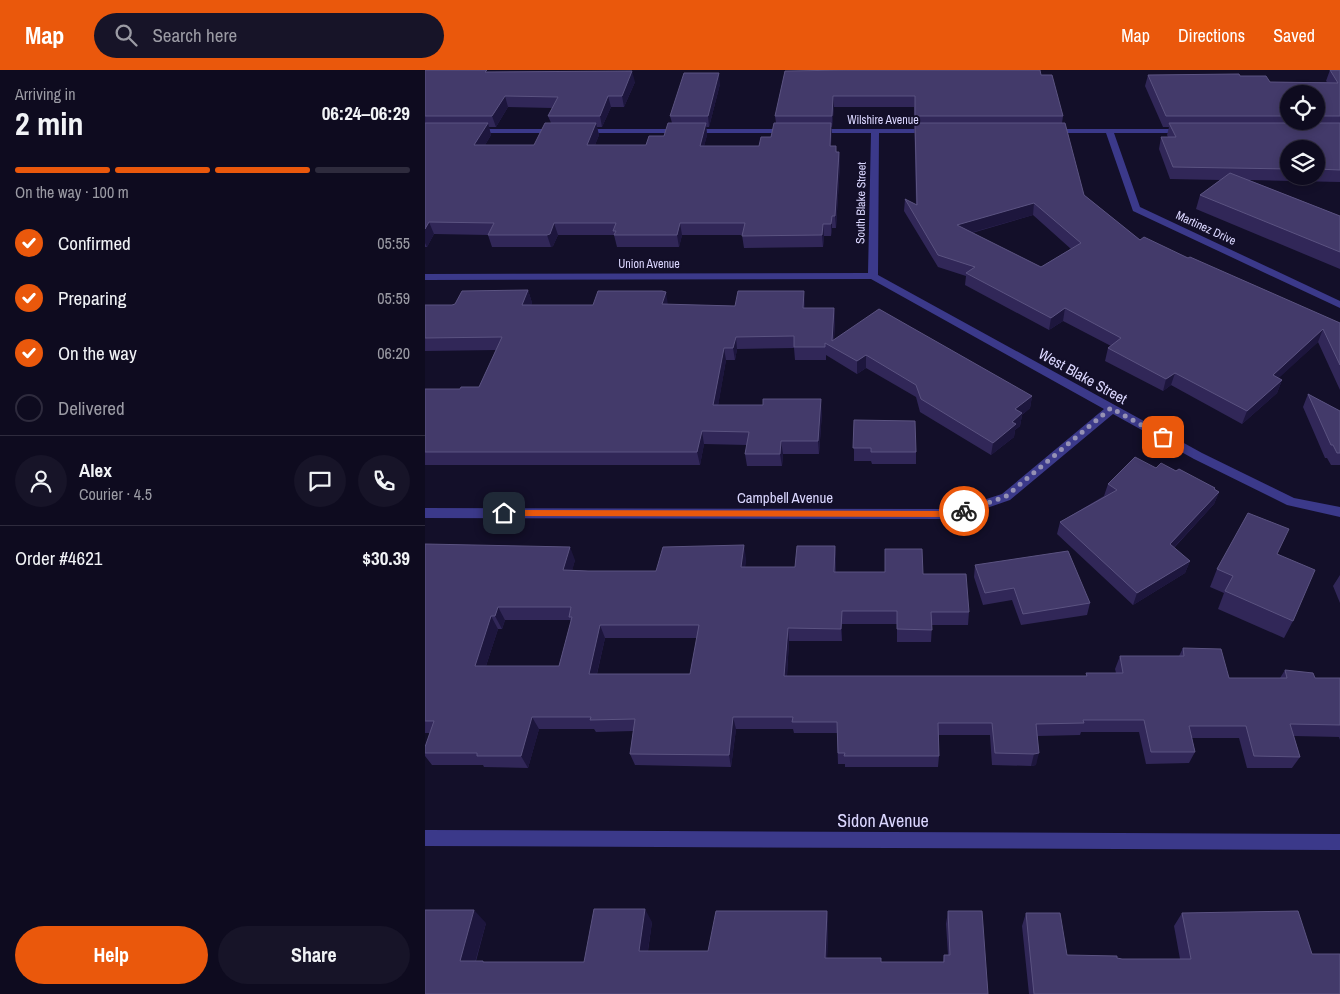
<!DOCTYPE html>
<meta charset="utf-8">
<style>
:root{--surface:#0e0b1f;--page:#171428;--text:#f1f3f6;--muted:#9b9ba4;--line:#2e2b3d;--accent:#ea580c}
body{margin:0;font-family:"Archivo Narrow",sans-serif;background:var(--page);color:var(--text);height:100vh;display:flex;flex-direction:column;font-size:19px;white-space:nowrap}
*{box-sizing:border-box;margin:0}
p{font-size:16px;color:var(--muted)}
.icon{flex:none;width:28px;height:28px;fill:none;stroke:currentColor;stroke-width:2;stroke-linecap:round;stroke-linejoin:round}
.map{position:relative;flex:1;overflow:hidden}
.side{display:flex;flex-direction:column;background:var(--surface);width:425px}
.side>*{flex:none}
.controls{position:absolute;left:855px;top:15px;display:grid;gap:10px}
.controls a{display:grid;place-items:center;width:45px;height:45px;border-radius:50%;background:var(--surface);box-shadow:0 2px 8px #0003,0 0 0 1px var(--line);font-size:25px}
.pin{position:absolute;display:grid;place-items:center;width:42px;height:42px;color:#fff;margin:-21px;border-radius:10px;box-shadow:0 2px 8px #0006}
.courier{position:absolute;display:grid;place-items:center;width:50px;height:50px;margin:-25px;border:4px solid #ea580c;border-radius:50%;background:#fff;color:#222;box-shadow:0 1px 6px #0007}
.overview em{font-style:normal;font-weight:800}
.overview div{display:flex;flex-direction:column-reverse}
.overview{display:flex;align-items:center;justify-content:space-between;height:85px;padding:0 15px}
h1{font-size:32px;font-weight:800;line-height:38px}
.bar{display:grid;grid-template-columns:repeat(4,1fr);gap:8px 5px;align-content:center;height:60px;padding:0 15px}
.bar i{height:6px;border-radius:4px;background:var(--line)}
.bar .selected{background:var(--accent)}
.bar p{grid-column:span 4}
.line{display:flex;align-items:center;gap:12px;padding:0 15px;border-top:1px solid var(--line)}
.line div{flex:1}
.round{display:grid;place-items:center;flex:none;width:52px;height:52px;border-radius:26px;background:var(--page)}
ol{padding:0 15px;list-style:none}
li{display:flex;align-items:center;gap:15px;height:55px}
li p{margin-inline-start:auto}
li .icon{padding:5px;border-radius:50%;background:var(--accent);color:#fff;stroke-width:4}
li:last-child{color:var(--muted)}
li i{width:28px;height:28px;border:2px solid var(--line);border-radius:50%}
.button{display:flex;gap:10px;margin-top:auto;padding:10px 15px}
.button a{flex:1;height:58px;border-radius:30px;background:var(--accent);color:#fff;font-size:20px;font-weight:800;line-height:58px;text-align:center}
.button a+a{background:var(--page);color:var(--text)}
header{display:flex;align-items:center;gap:30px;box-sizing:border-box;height:70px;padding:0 25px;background:var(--accent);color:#fff}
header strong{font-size:24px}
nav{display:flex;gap:28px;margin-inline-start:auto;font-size:18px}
.search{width:350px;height:45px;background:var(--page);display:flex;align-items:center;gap:12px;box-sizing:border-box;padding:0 18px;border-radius:28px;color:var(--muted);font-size:19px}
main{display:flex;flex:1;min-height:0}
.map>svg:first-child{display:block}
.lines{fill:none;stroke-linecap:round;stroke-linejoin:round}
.minor{fill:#3b398a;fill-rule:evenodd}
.wall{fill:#312758;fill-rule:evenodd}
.shaded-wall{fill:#1d163d}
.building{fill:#433a6a;stroke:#5b5381;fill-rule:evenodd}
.route{fill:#ea580c}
.done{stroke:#9591b4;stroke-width:5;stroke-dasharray:0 9}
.labels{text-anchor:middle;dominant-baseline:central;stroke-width:4;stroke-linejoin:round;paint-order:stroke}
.far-street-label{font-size:12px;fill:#dbd7ff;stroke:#130f29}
.street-label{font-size:15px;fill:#dbd7ff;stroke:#130f29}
.near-street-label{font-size:18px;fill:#dbd7ff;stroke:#130f29}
</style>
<header>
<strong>Map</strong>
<div class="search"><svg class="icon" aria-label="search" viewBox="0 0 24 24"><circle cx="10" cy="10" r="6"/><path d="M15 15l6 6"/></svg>Search here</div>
<nav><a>Map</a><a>Directions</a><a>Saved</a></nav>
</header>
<main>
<section class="side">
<div class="overview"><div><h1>2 min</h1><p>Arriving in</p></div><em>06:24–06:29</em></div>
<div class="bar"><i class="selected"></i><i class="selected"></i><i class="selected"></i><i></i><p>On the way · 100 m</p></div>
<ol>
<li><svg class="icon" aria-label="check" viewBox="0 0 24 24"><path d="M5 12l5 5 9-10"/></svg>Confirmed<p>05:55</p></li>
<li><svg class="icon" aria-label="check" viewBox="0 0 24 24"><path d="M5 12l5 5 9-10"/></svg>Preparing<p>05:59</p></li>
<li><svg class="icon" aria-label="check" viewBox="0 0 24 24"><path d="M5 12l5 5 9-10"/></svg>On the way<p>06:20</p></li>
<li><i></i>Delivered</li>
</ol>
<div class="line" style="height:90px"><a class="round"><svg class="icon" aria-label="person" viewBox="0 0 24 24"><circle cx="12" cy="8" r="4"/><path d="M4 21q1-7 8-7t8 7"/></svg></a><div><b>Alex</b><p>Courier · 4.5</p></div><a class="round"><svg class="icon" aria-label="chat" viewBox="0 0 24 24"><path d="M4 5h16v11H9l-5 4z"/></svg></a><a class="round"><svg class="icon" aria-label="phone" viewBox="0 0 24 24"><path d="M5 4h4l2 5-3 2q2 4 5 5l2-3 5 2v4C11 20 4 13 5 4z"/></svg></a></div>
<div class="line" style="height:65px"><div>Order #4621</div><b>$30.39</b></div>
<div class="button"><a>Help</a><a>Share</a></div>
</section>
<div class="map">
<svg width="915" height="924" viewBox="0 0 915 924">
<rect width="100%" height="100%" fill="#130f29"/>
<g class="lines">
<path class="minor" d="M 45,59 L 133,59 L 137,61 L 133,63 L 45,63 Z
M 155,59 L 363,59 L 367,61 L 363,63 L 158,63 L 154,61 Z
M 387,59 L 508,59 L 512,61 L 508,63 L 454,63 L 453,205 L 777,383 L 869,428 L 915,437 L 915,447 L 862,435 L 769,389 L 688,344 L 585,430 L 530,449 L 0,448 L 0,438 L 530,439 L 577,424 L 679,339 L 446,209 L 0,210 L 0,204 L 443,203 L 446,63 L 390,63 L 386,61 Z
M 622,59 L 763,59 L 763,63 L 689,63 L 715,137 L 915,231 L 915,238 L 708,141 L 681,63 L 625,63 L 621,61 Z
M 0,760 L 915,764 L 915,780 L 0,776 Z"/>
</g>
<path class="wall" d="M 0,0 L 65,2 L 210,12 L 199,37 L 186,37 L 177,57 L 172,57 L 174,65 L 170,75 L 221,75 L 239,66 L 247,53 L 245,46 L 295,14 L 284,57 L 281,57 L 282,65 L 279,76 L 334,76 L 346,67 L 351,53 L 350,46 L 360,1 L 616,5 L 638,46 L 637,53 L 659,125 L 715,170 L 763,188 L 915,253 L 915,320 L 893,272 L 853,308 L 857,310 L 852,323 L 817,354 L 746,315 L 738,321 L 680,291 L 683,278 L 686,276 L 638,251 L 624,260 L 540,215 L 541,206 L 513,197 L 479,141 L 480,129 L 491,135 L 489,37 L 409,37 L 407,57 L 406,57 L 406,76 L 412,82 L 414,82 L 415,93 L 411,158 L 407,158 L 406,166 L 399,166 L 398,177 L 319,178 L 317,165 L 257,165 L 254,177 L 192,177 L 189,165 L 133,165 L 128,176 L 126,177 L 67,177 L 63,165 L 9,164 L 2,177 L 0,177 ZM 83,37 L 127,38 L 123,46 L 126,53 L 109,75 L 60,75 L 66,65 L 64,57 L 71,57 ZM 608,145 L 646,179 L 616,197 L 547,163 Z
M 905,0 L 915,0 L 915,112 L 824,110 L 915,146 L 915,199 L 771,139 L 775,125 L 795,110 L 745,109 L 734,79 L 736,67 L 743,67 L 742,65 L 744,57 L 738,57 L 720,16 L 723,5 L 815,6 L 845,12 L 902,12 L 901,11 ZM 864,24 L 891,24 L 891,51 L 864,51 ZM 864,79 L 891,79 L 891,106 L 864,106 Z
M 103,220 L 107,233 L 106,235 L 243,235 L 310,236 L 380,234 L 379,238 L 409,238 L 410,250 L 409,270 L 607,326 L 605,338 L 597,345 L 595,356 L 590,360 L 589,367 L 566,385 L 495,342 L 491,327 L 441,298 L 432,304 L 401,285 L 401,290 L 370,290 L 369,278 L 312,279 L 310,290 L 301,290 L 293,335 L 397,342 L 394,384 L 358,384 L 357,396 L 322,396 L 320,384 L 322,375 L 279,374 L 275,395 L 0,395 L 0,319 L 35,319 L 54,317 L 71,280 L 0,281 L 0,235 L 27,235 Z
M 883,324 L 915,341 L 915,395 L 906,395 L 902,388 L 900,388 L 878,337 Z
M 429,350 L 491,382 L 491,394 L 447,394 L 446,391 L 429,391 Z
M 731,398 L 751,401 L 790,418 L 790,419 L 794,422 L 789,434 L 749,478 L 765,491 L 760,503 L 708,535 L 632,464 L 635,452 L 679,426 L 683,414 Z
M 0,474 L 150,490 L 147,500 L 163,501 L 231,501 L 321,488 L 320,497 L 370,497 L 410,476 L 411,489 L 411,502 L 498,504 L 544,542 L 543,555 L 507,555 L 506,572 L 472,572 L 472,554 L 417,554 L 417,571 L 364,571 L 362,606 L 661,606 L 661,603 L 691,603 L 690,599 L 695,586 L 754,586 L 758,578 L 804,608 L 855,608 L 860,600 L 890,608 L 915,608 L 915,670 L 914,667 L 869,666 L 875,687 L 867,698 L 822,698 L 814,668 L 767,668 L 770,682 L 764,693 L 721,694 L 714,662 L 656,662 L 655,665 L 613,666 L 611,695 L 606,696 L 567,695 L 565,665 L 514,665 L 514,686 L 513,697 L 420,697 L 420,694 L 413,694 L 412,663 L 369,663 L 368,659 L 311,659 L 306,697 L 210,695 L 205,684 L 208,661 L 171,662 L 169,659 L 114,659 L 103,698 L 59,697 L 58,695 L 7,695 L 0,686 L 0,677 L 5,663 L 0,663 ZM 80,550 L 145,550 L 146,551 L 134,596 L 61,596 L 73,559 L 77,559 ZM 180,568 L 272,568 L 265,604 L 172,604 Z
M 852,484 L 868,551 L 859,568 L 793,539 L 799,523 L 785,517 L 792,499 Z
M 550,495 L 665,533 L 662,545 L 596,555 L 587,530 L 558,535 L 549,507 Z
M 915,505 L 915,533 L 908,516 Z
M 402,841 L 403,854 L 402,888 L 456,892 L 518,892 L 519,885 L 523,885 L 521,854 L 523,841 L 563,924 L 0,924 L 61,853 L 51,891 L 60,892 L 159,892 L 227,852 L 223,881 L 283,881 Z
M 601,843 L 642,885 L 697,889 L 755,889 L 749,856 L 757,843 L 887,884 L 915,924 L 604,924 L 597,856 Z"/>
<path class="shaded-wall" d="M 207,1 L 210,12 L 199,37 L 197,26 Z
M 294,3 L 295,14 L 284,57 L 283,46 Z
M 80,26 L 83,37 L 71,57 L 67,46 Z
M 183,26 L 186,37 L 177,57 L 175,46 Z
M 408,26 L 409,37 L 407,57 L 407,46 Z
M 63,53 L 66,65 L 53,87 L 49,75 Z
M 171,53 L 174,65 L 165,87 L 162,75 Z
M 281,53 L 282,65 L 276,88 L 275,76 Z
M 406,53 L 407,65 L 405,88 L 405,76 Z
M 414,82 L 415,93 L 411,158 L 410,146 Z
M 609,133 L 608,145 L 531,167 L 532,155 Z
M 407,146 L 407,158 L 406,166 L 406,154 Z
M 4,152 L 9,164 L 2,177 L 0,173 L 0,159 Z
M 129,153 L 133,165 L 128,176 L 126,177 L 122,165 Z
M 255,153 L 257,165 L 254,177 L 252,165 Z
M 398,154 L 399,166 L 398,177 L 397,165 Z
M 103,220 L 107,233 L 101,247 L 97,235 Z
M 379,221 L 380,234 L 379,250 L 378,238 Z
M 241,222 L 243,235 L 237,234 Z
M 409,238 L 410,250 L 408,277 L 407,271 Z
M 640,238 L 638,251 L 624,260 L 626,248 Z
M 898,259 L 893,272 L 843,318 L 848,305 Z
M 311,267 L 312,279 L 310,290 L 308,278 Z
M 299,278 L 301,290 L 291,348 L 288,335 Z
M 441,285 L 441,298 L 432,304 L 432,291 Z
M 750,303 L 746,315 L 738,321 L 741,309 Z
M 857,310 L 852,323 L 817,354 L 822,341 Z
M 607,326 L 605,338 L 597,345 L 595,356 L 590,360 L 589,367 L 566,385 L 568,373 L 590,339 Z
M 396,329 L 397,342 L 394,384 L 393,371 Z
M 277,361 L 279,374 L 275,395 L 272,382 Z
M 356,371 L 358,384 L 357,396 L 355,384 Z
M 794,422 L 789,434 L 741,486 L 745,474 Z
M 319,475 L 321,488 L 319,510 L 316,497 Z
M 410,476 L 411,489 L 410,515 L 409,502 Z
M 145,477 L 150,490 L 144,513 L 138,500 Z
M 765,491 L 760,503 L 708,535 L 712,523 Z
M 73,537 L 80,550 L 77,559 L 70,546 Z
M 417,541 L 417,571 L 416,559 Z
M 66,546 L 73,559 L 57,608 L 50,596 Z
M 175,555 L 180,568 L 169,616 L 164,604 Z
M 363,558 L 364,571 L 361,618 L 359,606 Z
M 107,647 L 114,659 L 103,698 L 96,686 Z
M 308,647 L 311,659 L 306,697 L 304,685 Z
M 614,683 L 611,695 L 606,696 L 609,684 Z
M 220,839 L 227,852 L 221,893 L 214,881 Z
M 49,840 L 61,853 L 47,903 L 35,891 Z
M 402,841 L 403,854 L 402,900 L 400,888 Z"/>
<path class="building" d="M 0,0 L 62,0 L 60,2 L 207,1 L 197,26 L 183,26 L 175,46 L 123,46 L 133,27 L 80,26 L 67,46 L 0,46 Z
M 424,0 L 615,0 L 616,5 L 627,5 L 638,46 L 490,46 L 490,26 L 408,26 L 407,46 L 350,46 L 360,1 Z
M 905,0 L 915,0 L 915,46 L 891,46 L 891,24 L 864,24 L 864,46 L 741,46 L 723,5 L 814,4 L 815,6 L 841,6 L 845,12 L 913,13 Z
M 259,3 L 294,3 L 283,46 L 245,46 Z
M 0,53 L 63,53 L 49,75 L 109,75 L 120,53 L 171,53 L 162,75 L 221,75 L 224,66 L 239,66 L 243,53 L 281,53 L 275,76 L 334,76 L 336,67 L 346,67 L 349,53 L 406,53 L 405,76 L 411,76 L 411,82 L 414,82 L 410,146 L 407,146 L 406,154 L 398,154 L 397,165 L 317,166 L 320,153 L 255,153 L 252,165 L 189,165 L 191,161 L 188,161 L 191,153 L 129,153 L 125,164 L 122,165 L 63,165 L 69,153 L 4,152 L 0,159 Z
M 490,53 L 640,53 L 659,125 L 715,170 L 719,167 L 763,188 L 765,187 L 915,253 L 915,295 L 898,259 L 848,305 L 857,310 L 822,341 L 750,303 L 741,309 L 683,278 L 696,268 L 640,238 L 626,248 L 541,203 L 550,197 L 513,185 L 480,129 L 492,135 ZM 609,133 L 656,173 L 616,197 L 532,155 Z
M 744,53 L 915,53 L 915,100 L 891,99 L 891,79 L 864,79 L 864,99 L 748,97 L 736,67 L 751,67 Z
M 805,103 L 915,146 L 915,182 L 775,125 Z
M 103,220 L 97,235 L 168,235 L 173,221 L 237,221 L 241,222 L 237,234 L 310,236 L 313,221 L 379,221 L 378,238 L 409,238 L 407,271 L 454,239 L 607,326 L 590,339 L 597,343 L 587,352 L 591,354 L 568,373 L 496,329 L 491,315 L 441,285 L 432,291 L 400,273 L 400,277 L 369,277 L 369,266 L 311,267 L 308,278 L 299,278 L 288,335 L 338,335 L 338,329 L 396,329 L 393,371 L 356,371 L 355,384 L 320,384 L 324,362 L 277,361 L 272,382 L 0,382 L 0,319 L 35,319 L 36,317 L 54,317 L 77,267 L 0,268 L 0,235 L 27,235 L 30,234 L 37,221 Z
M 883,324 L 915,341 L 915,383 L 912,383 L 908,375 L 906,375 Z
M 429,350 L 490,351 L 491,382 L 446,382 L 446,378 L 428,378 Z
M 710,387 L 731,398 L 736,393 L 751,401 L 754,399 L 790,418 L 789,419 L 794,422 L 745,474 L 765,491 L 712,523 L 635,452 L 692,420 L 683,414 Z
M 823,443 L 864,459 L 852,484 L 890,500 L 868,551 L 800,521 L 808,506 L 792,499 Z
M 0,474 L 145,477 L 138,500 L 163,501 L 231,501 L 238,477 L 319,475 L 316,497 L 370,497 L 372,476 L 410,476 L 409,502 L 460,502 L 460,479 L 497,479 L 498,504 L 541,504 L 544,542 L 506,542 L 507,560 L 472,559 L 472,541 L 417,541 L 416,559 L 363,558 L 359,606 L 662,606 L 661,603 L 698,603 L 695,586 L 759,586 L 758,578 L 796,579 L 804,608 L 862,608 L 860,600 L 888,603 L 890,608 L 915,608 L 915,655 L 865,654 L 875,687 L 829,686 L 821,656 L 764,656 L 770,682 L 726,682 L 719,650 L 658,650 L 659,653 L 611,654 L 614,683 L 609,684 L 570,683 L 567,653 L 513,653 L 514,686 L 419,686 L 420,683 L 413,683 L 412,652 L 367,652 L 368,647 L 308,647 L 304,685 L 205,684 L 210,649 L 165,650 L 166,647 L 107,647 L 96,686 L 52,686 L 52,683 L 0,683 L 0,677 L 9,651 L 0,651 ZM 73,537 L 146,537 L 144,547 L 147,547 L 134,596 L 50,596 L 66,546 L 70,546 ZM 175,555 L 274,555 L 265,604 L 164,604 Z
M 643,481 L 665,533 L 598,544 L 589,518 L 560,523 L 550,495 Z
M 169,839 L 220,839 L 214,881 L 283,881 L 291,841 L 402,841 L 400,888 L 456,888 L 456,892 L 519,892 L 519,885 L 525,885 L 523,841 L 557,841 L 563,924 L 0,924 L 0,840 L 49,840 L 35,891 L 58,891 L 58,892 L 159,892 Z
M 873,841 L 887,884 L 915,884 L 915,924 L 609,924 L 601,843 L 635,843 L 642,885 L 692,886 L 692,888 L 697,889 L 766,889 L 757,843 Z"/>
<path class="route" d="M 539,438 L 543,441 L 541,443 L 530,447 L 79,446 L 75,443 L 79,440 L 530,441 Z"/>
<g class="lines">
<path class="done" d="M 539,441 L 580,427 L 686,338 L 738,367"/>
</g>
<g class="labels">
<g class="far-street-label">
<text x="458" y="50">Wilshire Avenue</text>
<text transform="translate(436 133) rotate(-89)">South Blake Street</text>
<text transform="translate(781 158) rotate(25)">Martinez Drive</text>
<text x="224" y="194">Union Avenue</text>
</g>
<g class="street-label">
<text transform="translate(658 306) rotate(29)">West Blake Street</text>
<text x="360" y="427">Campbell Avenue</text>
</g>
<g class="near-street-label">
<text x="458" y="750">Sidon Avenue</text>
</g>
</g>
</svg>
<div class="controls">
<a><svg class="icon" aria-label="locate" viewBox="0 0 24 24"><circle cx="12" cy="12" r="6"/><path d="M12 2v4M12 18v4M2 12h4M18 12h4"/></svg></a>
<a><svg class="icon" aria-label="layers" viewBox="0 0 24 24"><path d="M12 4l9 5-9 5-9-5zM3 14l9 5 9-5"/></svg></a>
</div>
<div class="pin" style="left:738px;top:367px;background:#ea580c"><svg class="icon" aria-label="bag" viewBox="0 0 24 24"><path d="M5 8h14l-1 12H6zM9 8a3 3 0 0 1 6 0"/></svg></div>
<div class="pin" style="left:79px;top:443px;background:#1f2937"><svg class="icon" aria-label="home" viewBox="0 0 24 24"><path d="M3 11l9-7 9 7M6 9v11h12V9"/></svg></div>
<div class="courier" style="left:539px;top:441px"><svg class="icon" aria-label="bike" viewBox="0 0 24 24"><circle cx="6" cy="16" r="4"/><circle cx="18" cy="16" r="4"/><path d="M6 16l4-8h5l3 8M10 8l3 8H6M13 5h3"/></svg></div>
</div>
</main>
